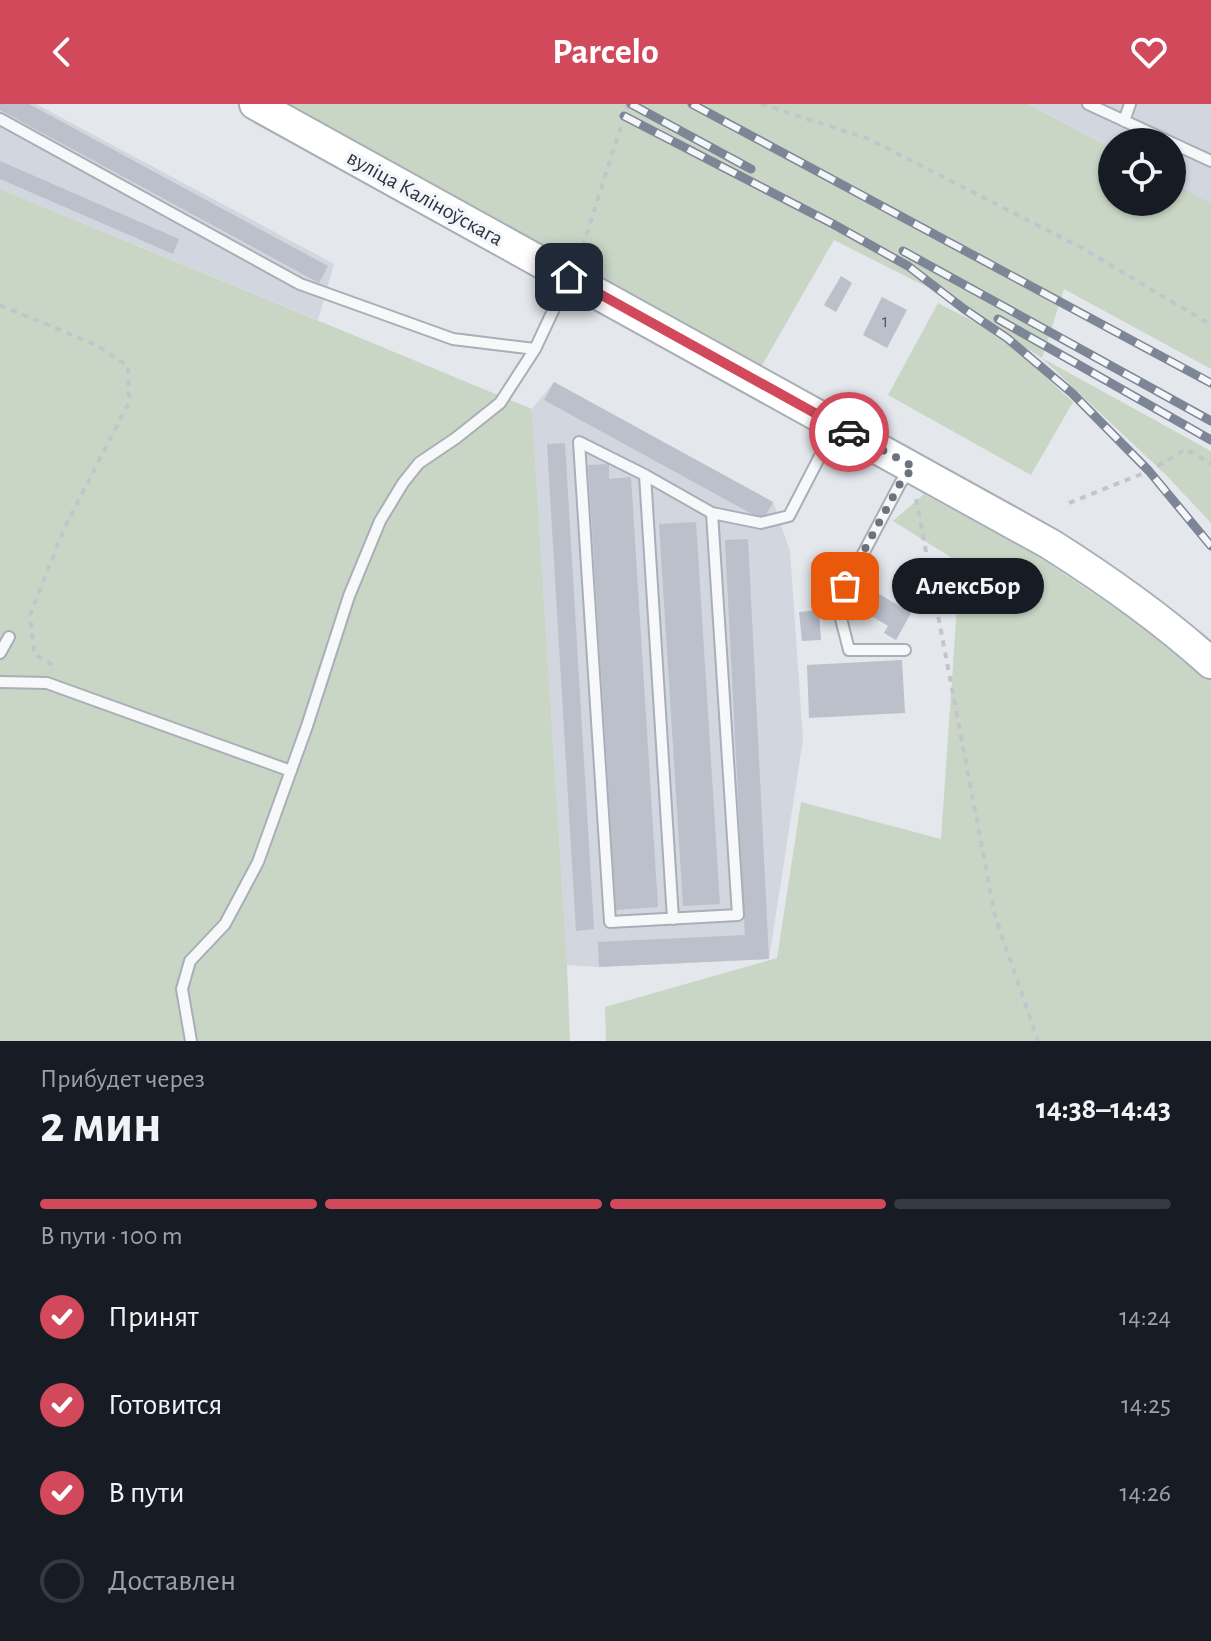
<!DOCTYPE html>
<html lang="ru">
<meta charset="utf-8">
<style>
:root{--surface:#171b24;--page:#20242c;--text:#f1f3f6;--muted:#9ea1a6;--line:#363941;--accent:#d1495b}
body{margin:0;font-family:"Alegreya Sans",sans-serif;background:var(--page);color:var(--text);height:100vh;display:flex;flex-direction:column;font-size:30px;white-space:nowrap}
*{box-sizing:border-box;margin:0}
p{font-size:26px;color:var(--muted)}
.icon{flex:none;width:44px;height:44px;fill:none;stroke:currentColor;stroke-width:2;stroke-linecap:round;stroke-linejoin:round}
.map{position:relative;height:937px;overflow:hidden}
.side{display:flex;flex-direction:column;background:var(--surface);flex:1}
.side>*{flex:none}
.fabs{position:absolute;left:1098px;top:24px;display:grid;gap:16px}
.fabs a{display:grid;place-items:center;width:88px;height:88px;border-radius:50%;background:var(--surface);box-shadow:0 2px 6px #0004;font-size:40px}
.pin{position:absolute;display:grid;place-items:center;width:68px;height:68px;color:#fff;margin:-34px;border-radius:16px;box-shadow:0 4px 12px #0006}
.courier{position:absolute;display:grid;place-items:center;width:80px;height:80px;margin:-40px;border:6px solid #d1495b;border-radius:50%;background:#fff;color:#222;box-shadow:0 2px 10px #0007}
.bubble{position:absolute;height:56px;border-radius:28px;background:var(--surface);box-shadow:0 2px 6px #0004;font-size:26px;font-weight:600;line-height:56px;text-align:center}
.overview em{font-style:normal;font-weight:600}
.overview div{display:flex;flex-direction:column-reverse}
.overview{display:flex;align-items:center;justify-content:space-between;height:136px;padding:0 40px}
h1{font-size:52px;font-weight:600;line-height:60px}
.bar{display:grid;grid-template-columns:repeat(4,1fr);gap:12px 8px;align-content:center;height:96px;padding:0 40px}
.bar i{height:10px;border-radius:6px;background:var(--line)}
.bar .selected{background:var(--accent)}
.bar p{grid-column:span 4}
ol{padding:0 40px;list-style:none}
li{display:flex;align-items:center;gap:24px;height:88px}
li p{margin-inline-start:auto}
li .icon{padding:8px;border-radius:50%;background:var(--accent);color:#fff;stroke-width:4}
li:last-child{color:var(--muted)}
li i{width:44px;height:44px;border:4px solid var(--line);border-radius:50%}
header{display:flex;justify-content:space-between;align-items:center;height:104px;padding:0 40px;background:var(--accent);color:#fff;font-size:36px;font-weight:600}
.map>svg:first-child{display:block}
.built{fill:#d2d6de}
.green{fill:#c9d6c5}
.building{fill:#bbc0ca}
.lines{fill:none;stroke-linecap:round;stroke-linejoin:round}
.lane-casing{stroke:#a9aeb7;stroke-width:14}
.secondary-casing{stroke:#a9aeb7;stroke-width:34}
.path{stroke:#c2c5cb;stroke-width:4;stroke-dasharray:6 6;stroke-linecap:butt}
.lane{stroke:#f7f8fa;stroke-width:10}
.secondary{stroke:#fff;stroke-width:30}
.rail-casing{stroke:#7d8696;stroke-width:9}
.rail{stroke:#f4f6f9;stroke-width:6;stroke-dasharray:18;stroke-linecap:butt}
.done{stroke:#6c737f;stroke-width:8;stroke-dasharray:0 14.4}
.route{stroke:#d1495b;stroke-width:10}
.labels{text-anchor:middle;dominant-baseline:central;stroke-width:7;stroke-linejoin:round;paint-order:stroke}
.number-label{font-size:18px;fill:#4f5766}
.street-label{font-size:22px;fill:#2b3445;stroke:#f4f6f9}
</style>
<header><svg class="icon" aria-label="back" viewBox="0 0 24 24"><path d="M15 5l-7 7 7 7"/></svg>Parcelo<svg class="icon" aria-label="heart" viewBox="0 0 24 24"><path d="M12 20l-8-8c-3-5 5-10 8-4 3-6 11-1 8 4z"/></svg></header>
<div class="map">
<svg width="1211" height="937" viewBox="0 0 1211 937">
<rect width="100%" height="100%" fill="#e4e7ec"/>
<path class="built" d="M 0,0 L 36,0 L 334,160 L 318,216 L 0,85 Z
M 1030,0 L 1211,0 L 1211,99 L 1172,78 L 1172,38 L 1112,38 L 1112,45 Z
M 554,278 L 773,398 L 790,447 L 803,636 L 769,855 L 599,863 L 567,861 L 532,305 Z"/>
<path class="green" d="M 281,0 L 1029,0 L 1112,45 L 1112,98 L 1172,98 L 1172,78 L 1211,99 L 1211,265 L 1064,185 L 1042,254 L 1211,347 L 1211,419 L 1167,372 L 1042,254 L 939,189 L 834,136 L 761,263 Z
M 0,85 L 532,305 L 567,861 L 570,937 L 0,937 Z
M 938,199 L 998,230 L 1073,298 L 1031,371 L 888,291 Z
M 924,390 L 1039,453 L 1145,524 L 1211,577 L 1211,937 L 606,937 L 605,903 L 777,854 L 801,698 L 941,735 L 960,459 L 893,417 Z"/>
<path class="building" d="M 0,0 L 29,0 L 328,162 L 319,179 L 0,6 Z
M 0,57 L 179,135 L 173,150 L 0,75 Z
M 841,172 L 852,179 L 836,208 L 824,201 Z
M 882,193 L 907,206 L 887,244 L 863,231 Z
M 554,278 L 773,398 L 763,416 L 544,296 Z
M 565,339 L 594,825 L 576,827 L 547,340 Z
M 609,360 L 609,375 L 631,373 L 658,803 L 616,806 L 588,361 Z
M 696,418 L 720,800 L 683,802 L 659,420 Z
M 748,435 L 769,855 L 599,863 L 598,838 L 745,831 L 725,436 Z
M 859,478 L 911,509 L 896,536 L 884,529 L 888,522 L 847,497 Z
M 819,506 L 821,536 L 802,537 L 799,508 Z
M 902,556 L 905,609 L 809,614 L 807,561 Z"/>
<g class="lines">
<defs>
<path id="lane" d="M 1088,0 L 1170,38
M 0,15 L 300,180 L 453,235 L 535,245
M 1124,17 L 1130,0
M 1172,39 L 1211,57
M 645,371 L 673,815
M 712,409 L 738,811 L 610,818 L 579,338 L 645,371 L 712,409 L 761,419 L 789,412 L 835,323
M 905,546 L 849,546 L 837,499 L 901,378 L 910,368
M 0,549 L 9,533
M 0,578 L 47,579 L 291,667
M 191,937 L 182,885 L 190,857 L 225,820 L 258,758 L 307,622 L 349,492 L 380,417 L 403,379 L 419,359 L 456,334 L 500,299 L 535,245 L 568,175"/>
<path id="secondary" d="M 255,0 L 1050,440 C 1107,476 1161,514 1211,559"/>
</defs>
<use href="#lane" class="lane-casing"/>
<use href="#secondary" class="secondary-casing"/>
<path class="path" d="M 761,0 L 869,35 L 1082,144 L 1211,221
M 579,154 L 628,0
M 0,201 L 96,241 L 128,262 L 129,298 L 64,425 L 30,511 L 34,550 L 58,564
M 916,395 L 995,812 L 1038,937
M 1069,399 L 1149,367 L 1186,345 L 1211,360"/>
<use href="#lane" class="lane"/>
<use href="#secondary" class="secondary"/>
<defs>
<path id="rail" d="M 631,0 L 751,65
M 692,0 L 1211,279
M 624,12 L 833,120 L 908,162 L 964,205 L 1007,234 L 1072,289 L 1149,367 L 1211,442
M 903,147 L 1211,317
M 998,215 L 1211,336"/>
</defs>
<use href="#rail" class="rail-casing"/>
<use href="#rail" class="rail"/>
</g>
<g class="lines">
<path class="done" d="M 845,482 L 901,378 L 914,363 L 849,328"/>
<path class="route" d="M 569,173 L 849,328"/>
</g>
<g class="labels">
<g class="number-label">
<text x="885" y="218">1</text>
</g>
<g class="street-label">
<text transform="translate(425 94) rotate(29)">вуліца Каліноўскага</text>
</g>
</g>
</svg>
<div class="fabs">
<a><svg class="icon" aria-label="locate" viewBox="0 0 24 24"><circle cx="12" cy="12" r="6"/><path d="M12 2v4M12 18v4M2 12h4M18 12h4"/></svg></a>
</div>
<div class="pin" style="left:845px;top:482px;background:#ea580c"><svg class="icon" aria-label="bag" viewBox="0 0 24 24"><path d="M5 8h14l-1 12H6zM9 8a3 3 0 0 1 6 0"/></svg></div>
<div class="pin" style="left:569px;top:173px;background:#1f2937"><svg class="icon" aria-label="home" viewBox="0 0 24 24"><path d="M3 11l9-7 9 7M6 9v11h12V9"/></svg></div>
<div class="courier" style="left:849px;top:328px"><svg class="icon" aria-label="car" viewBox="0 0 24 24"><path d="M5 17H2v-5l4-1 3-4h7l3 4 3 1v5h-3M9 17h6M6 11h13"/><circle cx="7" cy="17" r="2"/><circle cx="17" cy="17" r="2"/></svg></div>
<div class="bubble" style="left:892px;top:454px;width:152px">АлексБор</div>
</div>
<section class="side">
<div class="overview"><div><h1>2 мин</h1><p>Прибудет через</p></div><em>14:38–14:43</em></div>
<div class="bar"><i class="selected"></i><i class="selected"></i><i class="selected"></i><i></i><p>В пути · 100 m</p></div>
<ol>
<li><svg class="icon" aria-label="check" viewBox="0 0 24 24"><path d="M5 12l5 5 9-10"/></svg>Принят<p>14:24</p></li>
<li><svg class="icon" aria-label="check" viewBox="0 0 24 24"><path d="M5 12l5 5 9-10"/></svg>Готовится<p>14:25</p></li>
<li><svg class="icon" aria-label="check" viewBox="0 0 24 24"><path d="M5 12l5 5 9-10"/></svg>В пути<p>14:26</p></li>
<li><i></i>Доставлен</li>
</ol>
</section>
